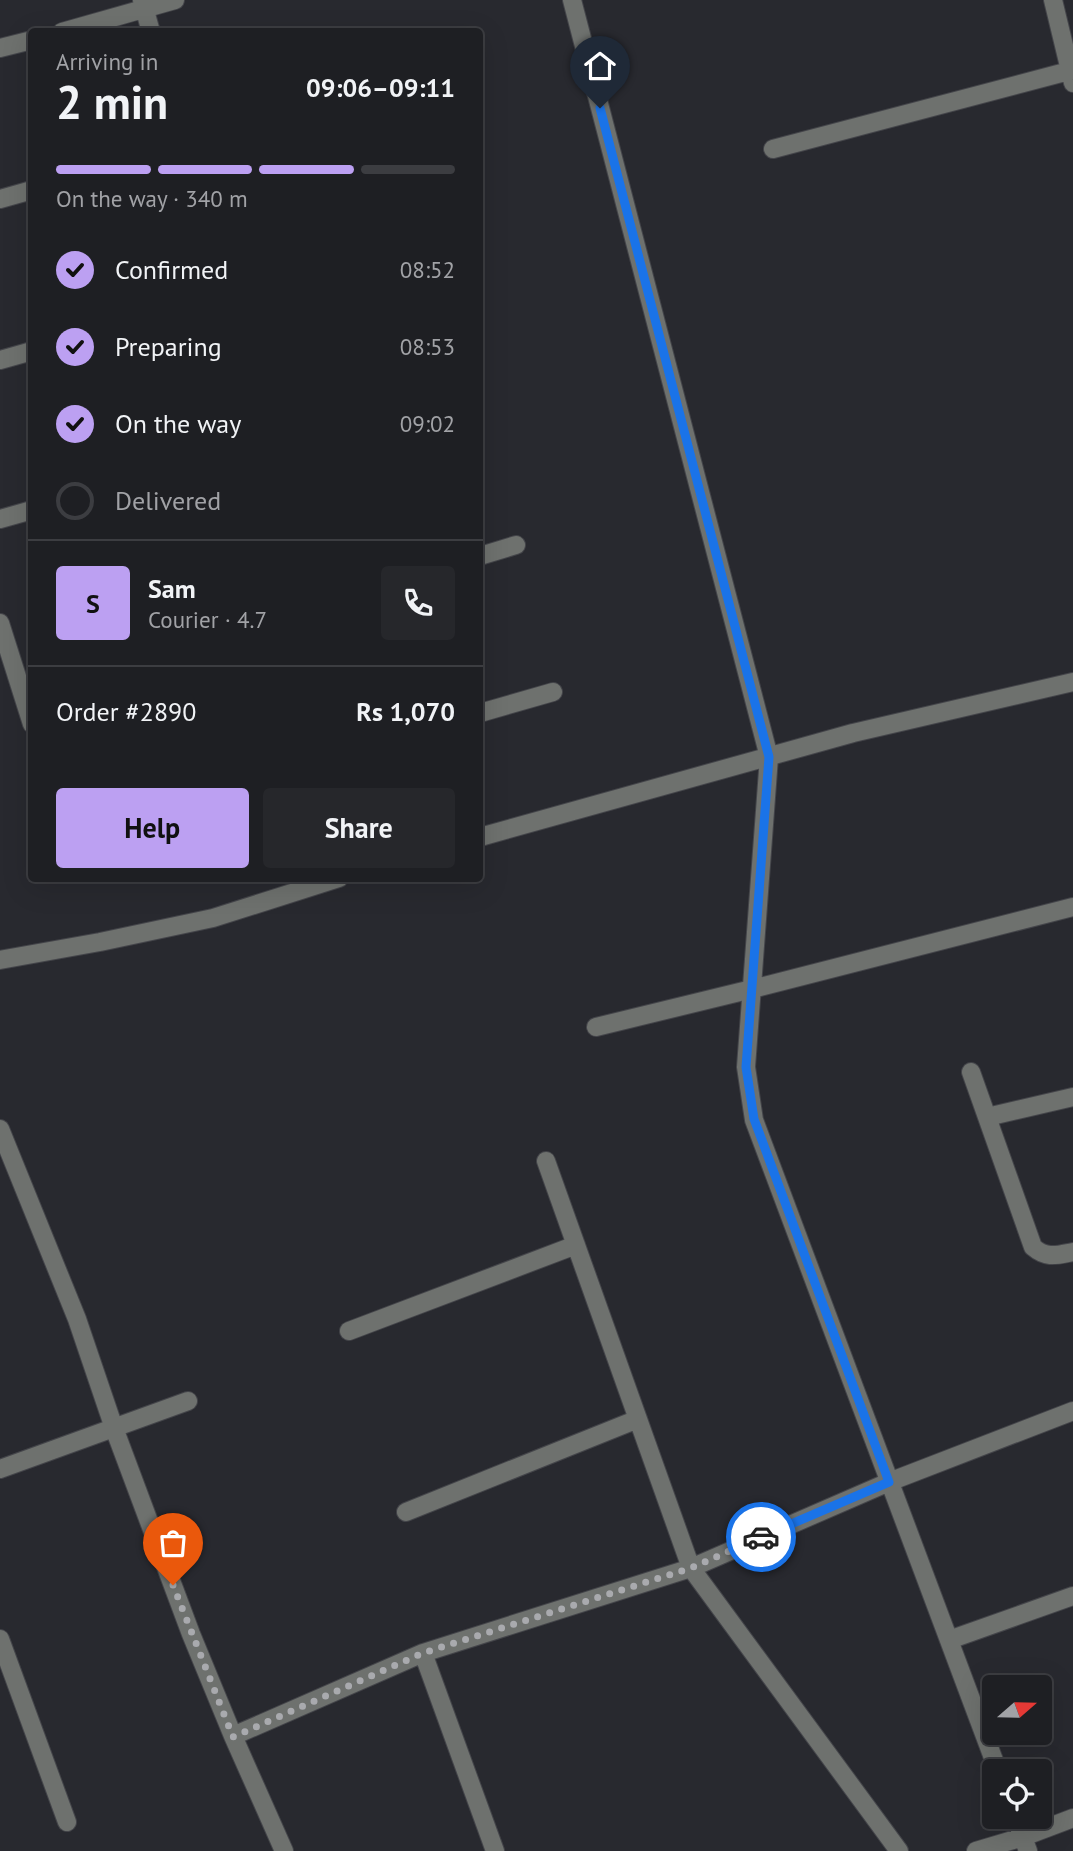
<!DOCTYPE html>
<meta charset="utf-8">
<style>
:root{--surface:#1e1f23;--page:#26272b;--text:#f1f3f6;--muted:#a1a2a6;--line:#3c3d41;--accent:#bca0f2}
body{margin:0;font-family:"PT Sans",sans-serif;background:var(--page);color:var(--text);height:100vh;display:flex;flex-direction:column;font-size:26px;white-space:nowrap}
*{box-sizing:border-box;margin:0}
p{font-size:23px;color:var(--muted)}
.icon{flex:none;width:38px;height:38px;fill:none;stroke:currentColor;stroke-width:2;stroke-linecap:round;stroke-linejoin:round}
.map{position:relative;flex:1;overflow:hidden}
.details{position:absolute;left:28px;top:28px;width:455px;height:854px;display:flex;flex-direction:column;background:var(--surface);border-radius:7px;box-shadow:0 7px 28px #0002,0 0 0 2px var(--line)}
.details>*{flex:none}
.needle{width:46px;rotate:70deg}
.buttons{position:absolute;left:982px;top:1675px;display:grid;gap:14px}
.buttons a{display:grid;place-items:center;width:70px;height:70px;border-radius:7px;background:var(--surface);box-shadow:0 7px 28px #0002,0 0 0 2px var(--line);font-size:35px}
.pin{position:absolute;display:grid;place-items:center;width:60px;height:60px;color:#fff;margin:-72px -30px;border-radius:50% 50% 50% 0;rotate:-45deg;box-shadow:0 0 7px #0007}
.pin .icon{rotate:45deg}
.courier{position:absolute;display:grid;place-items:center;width:70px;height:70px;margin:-35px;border:5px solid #1a73e8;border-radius:50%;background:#fff;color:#222;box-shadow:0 2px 9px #0007}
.headline em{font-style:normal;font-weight:700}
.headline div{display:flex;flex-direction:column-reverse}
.headline{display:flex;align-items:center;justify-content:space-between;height:119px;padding:0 28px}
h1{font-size:46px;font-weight:700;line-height:52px}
.bar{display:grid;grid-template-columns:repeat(4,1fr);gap:10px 7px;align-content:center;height:84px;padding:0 28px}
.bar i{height:9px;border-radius:5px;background:var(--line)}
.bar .current{background:var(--accent)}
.bar p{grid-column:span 4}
.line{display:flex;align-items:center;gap:18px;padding:0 28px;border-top:2px solid var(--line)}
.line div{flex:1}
.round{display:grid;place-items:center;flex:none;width:74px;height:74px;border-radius:7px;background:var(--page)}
ol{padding:0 28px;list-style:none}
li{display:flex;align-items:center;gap:21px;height:77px}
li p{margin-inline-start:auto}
li .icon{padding:7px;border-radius:50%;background:var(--accent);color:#111;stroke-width:4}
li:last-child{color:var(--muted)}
li i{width:38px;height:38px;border:4px solid var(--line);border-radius:50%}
.button{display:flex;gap:14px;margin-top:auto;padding:14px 28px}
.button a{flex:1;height:80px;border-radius:7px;background:var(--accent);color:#111;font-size:28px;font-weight:700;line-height:80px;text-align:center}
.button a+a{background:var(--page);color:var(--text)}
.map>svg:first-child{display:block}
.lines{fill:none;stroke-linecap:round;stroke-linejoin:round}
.street-casing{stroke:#44454a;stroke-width:20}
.street{stroke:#6e716e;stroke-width:18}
.done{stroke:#a9aaae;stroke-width:7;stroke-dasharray:0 12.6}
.route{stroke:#1a73e8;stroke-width:9}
</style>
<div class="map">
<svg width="1073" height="1851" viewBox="0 0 1073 1851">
<rect width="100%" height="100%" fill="#28292f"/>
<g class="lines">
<defs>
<path id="street" d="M 142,0 L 151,32
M 572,0 L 769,757 L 746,1067 L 754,1120 L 998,1771
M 1053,0 L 1073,83
M 62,32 L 175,0
M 0,48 L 32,40
M 773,149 L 1073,70
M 0,199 L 32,190
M 0,360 L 32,351
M 0,519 L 32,510
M 480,556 L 516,545
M 0,623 L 32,724
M 480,713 L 553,692
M 480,837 L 853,733 L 1073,682
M 0,960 L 100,942 L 213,918 L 339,878
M 596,1027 L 752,989 L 1073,907
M 971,1072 L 1033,1247 C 1047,1259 1057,1255 1073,1252
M 987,1117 L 1073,1097
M 0,1129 L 77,1319 L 114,1428 L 191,1634 L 233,1736 L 284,1851
M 546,1161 L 691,1568 L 899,1851
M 349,1331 L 576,1245
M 0,1469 L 188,1401
M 406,1512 L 638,1419
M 0,1639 L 67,1822
M 949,1640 L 1073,1596
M 423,1653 L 495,1851
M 233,1736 L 423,1653 L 691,1568 L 889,1482 L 1073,1411
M 1015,1816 L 1028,1851
M 976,1851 L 1023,1837 L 1073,1818"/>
</defs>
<use href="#street" class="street-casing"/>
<use href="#street" class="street"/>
</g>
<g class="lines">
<path class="done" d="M 173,1585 L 233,1737 L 423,1653 L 691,1568 L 761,1537"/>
<path class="route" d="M 600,108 L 769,757 L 746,1067 L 754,1119 L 889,1482 L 761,1537"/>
</g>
</svg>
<div class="buttons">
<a><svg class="needle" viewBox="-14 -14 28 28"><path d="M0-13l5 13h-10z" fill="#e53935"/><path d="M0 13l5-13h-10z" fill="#a1a2a6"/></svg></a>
<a><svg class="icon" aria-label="locate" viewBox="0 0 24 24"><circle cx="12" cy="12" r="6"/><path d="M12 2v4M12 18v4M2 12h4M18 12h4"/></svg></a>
</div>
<div class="pin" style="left:173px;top:1585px;background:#ea580c"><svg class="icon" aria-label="bag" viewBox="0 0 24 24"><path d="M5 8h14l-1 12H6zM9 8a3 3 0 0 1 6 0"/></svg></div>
<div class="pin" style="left:600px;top:108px;background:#1f2937"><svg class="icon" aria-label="home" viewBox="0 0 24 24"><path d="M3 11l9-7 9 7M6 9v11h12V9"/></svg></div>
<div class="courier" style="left:761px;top:1537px"><svg class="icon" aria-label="car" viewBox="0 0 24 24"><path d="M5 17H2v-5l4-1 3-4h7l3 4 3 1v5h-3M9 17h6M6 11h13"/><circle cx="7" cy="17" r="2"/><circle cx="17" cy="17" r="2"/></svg></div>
<section class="details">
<div class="headline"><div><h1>2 min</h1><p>Arriving in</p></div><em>09:06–09:11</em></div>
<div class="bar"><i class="current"></i><i class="current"></i><i class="current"></i><i></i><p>On the way · 340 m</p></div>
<ol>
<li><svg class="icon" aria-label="check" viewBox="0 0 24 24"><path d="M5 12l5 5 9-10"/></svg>Confirmed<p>08:52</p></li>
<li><svg class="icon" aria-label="check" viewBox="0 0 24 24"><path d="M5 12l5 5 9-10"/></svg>Preparing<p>08:53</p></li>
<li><svg class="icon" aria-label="check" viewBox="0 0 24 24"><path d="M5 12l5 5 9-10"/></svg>On the way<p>09:02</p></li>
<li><i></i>Delivered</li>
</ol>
<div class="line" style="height:126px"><b class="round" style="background:var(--accent);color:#111">S</b><div><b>Sam</b><p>Courier · 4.7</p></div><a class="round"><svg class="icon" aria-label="phone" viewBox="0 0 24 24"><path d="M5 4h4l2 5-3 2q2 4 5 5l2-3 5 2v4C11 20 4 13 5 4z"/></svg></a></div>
<div class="line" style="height:91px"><div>Order #2890</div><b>Rs 1,070</b></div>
<div class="button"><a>Help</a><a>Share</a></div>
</section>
</div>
